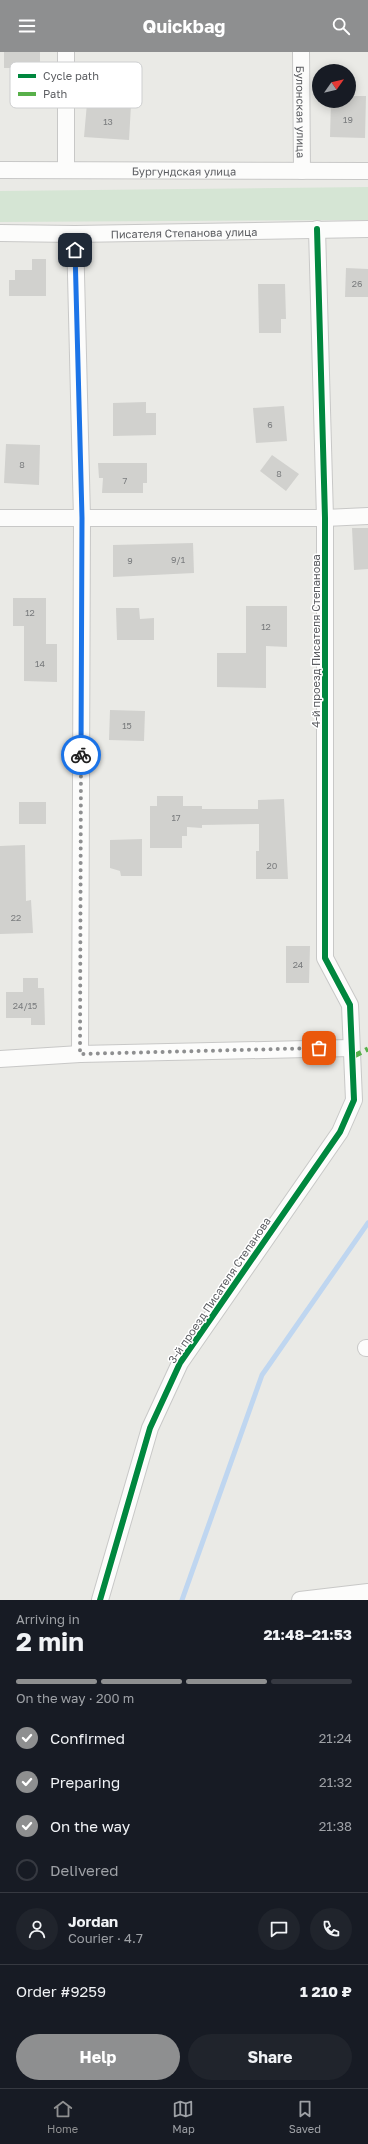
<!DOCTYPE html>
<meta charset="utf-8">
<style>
:root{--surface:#171b24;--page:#20242c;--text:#f1f3f6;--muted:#9ea1a6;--line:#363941;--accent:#8e8f90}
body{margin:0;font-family:"Golos Text",sans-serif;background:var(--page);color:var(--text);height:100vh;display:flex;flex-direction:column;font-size:15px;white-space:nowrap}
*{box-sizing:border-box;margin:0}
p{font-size:13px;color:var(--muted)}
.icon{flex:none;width:22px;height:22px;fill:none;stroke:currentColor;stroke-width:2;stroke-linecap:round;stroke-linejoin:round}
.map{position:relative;height:1548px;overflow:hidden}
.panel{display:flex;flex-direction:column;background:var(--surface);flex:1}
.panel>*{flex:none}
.needle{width:26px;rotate:56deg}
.controls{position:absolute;left:312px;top:12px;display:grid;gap:8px}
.controls a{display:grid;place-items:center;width:44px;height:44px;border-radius:50%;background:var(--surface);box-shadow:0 2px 10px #0003;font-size:20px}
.pin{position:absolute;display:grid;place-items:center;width:34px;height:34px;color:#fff;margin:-17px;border-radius:8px;box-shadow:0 2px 6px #0006}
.courier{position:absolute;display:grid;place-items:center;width:40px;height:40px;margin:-20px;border:3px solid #1a73e8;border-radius:50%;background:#fff;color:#222;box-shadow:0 1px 5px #0007}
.overview em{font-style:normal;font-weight:700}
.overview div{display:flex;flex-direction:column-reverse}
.overview{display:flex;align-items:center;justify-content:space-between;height:68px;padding:0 16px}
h1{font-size:26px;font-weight:700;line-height:30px}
.bar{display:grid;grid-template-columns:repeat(4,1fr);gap:6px 4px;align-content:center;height:48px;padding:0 16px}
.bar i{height:5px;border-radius:3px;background:var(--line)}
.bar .current{background:var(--accent)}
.bar p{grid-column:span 4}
.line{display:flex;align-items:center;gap:10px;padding:0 16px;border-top:1px solid var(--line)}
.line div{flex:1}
.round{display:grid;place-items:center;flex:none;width:42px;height:42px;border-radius:21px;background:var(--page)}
ol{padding:0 16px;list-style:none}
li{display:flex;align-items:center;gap:12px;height:44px}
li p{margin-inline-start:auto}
li .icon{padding:4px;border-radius:50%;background:var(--accent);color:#fff;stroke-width:4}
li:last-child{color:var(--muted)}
li i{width:22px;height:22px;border:2px solid var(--line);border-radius:50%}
.action{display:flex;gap:8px;margin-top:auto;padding:8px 16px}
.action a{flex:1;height:46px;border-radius:24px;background:var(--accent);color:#fff;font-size:16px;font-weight:700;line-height:46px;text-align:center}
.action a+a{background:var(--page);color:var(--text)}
header{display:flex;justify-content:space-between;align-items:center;height:52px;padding:0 16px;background:var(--accent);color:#fff;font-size:18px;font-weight:700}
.tabs{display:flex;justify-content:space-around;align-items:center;height:56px;border-top:1px solid var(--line);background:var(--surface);font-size:11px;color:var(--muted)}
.tabs a{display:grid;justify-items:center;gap:2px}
.tabs .current{color:var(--accent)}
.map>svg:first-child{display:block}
.green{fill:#d5e5d4}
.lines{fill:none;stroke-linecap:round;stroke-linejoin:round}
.stream{stroke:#bfd6f0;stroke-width:5}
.building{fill:#d1d1ce}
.street-casing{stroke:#c8c8c7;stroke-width:18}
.street{stroke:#fcfcfb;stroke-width:16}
.quiet{stroke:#58b04a;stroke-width:5;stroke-dasharray:10 5;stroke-linecap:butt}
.cycleway-casing{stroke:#fff;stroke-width:8}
.cycleway{stroke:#00873e;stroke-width:6}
.done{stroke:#8e8f90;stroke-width:4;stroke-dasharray:0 7.2}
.route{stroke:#1a73e8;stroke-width:5}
.labels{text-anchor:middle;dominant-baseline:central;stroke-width:3;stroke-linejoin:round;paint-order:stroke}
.number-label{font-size:9px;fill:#7a7c7e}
.street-label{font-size:11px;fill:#5c5e62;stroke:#fff}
.key{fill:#fff;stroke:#cecfd0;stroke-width:1}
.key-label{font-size:11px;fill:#5c5e62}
</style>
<header><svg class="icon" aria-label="menu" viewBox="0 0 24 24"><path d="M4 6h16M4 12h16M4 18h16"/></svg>Quickbag<svg class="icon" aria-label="search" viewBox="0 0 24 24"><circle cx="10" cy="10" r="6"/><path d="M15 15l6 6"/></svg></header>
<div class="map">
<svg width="368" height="1548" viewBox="0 0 368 1548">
<rect width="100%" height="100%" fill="#eaeae6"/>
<path class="green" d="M 368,135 L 368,168 L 0,170 L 0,139 Z"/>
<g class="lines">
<path class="stream" d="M 182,1548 L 262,1323 L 368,1171"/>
</g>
<path class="building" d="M 4,0 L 40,0 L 40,16 L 4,16 Z
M 349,44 L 366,44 L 365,86 L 330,85 L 331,49 L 349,49 Z
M 87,51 L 131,53 L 129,88 L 84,85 Z
M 32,207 L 46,207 L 46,244 L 9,244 L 9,228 L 15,228 L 15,218 L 32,218 Z
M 346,216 L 368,217 L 368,245 L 345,245 Z
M 258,232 L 285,232 L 286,267 L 281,267 L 281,281 L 259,281 Z
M 146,350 L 146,361 L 156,361 L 156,383 L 113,384 L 113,351 Z
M 284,354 L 287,389 L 256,391 L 253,356 Z
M 6,392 L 40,393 L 39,433 L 4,431 Z
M 272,403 L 299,422 L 286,439 L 260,419 Z
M 98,411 L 147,411 L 147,431 L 143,431 L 143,441 L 102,441 L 103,426 L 99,426 Z
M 352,476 L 368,476 L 368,517 L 354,518 Z
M 193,491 L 194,521 L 113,525 L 113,493 Z
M 13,546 L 46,546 L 46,592 L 57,592 L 57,630 L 24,629 L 24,574 L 13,574 Z
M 246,554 L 287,554 L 287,595 L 266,594 L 266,636 L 217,635 L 217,601 L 246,601 Z
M 116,556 L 139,556 L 140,567 L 154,566 L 154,588 L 117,588 Z
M 110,658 L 145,659 L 144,689 L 109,688 Z
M 157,744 L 183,744 L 183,754 L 202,754 L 202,757 L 258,757 L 258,748 L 284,747 L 288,827 L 256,827 L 256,799 L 259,799 L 259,772 L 202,773 L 202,776 L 187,775 L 187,784 L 182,784 L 182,796 L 150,796 L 150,754 L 157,754 Z
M 19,750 L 46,750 L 46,772 L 19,772 Z
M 142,787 L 142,824 L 121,824 L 120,819 L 110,816 L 110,788 Z
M 25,793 L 26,849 L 31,848 L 33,881 L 0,882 L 0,794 Z
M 286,894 L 310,894 L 309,931 L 286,931 Z
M 23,926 L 38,926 L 38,936 L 44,936 L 45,973 L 31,973 L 31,966 L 6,966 L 6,940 L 23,940 Z"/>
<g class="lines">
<defs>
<g id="street">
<path d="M 66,0 L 66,118"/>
<path id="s1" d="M 301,0 L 302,119"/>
<path id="s2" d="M 0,118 L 368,119"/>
<path id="s3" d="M 0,181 L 75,182 L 368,177"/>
<path d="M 75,182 L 82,466 L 80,1002"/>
<path d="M 0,466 L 325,466 L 368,464"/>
<path d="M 0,1007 L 80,1002 L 351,996"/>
<path d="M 366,1296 L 368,1296"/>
<path d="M 100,1548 L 150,1376 L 180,1311 L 340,1080 L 354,1048 L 350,953 L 325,906 L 325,466 L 317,177"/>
<path d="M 300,1548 L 368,1540"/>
</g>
</defs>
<use href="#street" class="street-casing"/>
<use href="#street" class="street"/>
<path class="quiet" d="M 352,1005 L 368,997"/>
<defs>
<path id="cycleway" d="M 100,1548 L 150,1376 L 180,1311 L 340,1080 L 354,1048 L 350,953 L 325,906 L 325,466 L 317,177"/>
</defs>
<use href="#cycleway" class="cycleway-casing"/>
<use href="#cycleway" class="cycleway"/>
</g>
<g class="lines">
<path class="done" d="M 81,703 L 80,1002 L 319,996"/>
<path class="route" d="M 75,198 L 82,466 L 81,703"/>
</g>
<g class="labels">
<g class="number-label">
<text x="348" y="67">19</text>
<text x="108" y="69">13</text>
<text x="357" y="231">26</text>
<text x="270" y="372">6</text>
<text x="22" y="412">8</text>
<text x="279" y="421">8</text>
<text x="125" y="428">7</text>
<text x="178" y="507">9/1</text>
<text x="130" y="508">9</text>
<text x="30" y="560">12</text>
<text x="266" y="574">12</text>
<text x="40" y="611">14</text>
<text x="127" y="673">15</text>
<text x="176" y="765">17</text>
<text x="272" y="813">20</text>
<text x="16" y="865">22</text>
<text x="298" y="912">24</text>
<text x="25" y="953">24/15</text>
</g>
<g class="street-label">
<text stroke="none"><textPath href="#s1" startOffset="60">Булонская улица</textPath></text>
<text stroke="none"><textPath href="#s2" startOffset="184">Бургундская улица</textPath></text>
<text stroke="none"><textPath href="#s3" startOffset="184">Писателя Степанова улица</textPath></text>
<text transform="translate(315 589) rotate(-90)">4-й проезд Писателя Степанова</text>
<text transform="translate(219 1238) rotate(-56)">3-й проезд Писателя Степанова</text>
</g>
</g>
<rect x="10" y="10" width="132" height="46" rx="6" class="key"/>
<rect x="18" y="22" width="18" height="4" fill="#00873e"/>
<rect x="18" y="40" width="18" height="4" fill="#58b04a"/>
<g class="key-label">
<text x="43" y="28">Cycle path</text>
<text x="43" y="46">Path</text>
</g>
</svg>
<div class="controls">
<a><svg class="needle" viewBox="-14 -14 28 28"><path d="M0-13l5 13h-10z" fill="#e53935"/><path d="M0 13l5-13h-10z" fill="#9ea1a6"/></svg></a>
</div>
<div class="pin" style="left:319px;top:996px;background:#ea580c"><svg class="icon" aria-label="bag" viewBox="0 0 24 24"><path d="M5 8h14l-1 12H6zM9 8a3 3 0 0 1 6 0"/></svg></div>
<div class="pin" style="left:75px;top:198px;background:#1f2937"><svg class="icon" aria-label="home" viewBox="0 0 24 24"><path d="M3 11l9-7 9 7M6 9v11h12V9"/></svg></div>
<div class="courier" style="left:81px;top:703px"><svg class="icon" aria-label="bike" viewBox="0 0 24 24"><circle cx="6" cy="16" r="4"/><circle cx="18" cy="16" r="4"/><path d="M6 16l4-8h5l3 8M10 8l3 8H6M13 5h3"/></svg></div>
</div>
<section class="panel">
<div class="overview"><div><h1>2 min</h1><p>Arriving in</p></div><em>21:48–21:53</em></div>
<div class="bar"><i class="current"></i><i class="current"></i><i class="current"></i><i></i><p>On the way · 200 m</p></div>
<ol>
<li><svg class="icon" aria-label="check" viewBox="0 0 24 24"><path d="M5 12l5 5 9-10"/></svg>Confirmed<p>21:24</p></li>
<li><svg class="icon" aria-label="check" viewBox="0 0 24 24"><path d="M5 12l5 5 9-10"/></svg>Preparing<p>21:32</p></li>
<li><svg class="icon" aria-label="check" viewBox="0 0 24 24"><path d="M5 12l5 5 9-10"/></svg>On the way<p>21:38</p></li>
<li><i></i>Delivered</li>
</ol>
<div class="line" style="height:72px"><a class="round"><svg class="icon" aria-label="person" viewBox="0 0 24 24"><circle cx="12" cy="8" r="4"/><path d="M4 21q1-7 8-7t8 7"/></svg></a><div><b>Jordan</b><p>Courier · 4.7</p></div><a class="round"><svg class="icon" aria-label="chat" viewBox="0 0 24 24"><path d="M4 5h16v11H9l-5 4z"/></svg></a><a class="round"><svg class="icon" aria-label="phone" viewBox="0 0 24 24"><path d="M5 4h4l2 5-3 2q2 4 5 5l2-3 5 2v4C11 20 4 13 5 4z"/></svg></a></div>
<div class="line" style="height:52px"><div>Order #9259</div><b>1 210 ₽</b></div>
<div class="action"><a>Help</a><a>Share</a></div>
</section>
<nav class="tabs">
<a class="current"><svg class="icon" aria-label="home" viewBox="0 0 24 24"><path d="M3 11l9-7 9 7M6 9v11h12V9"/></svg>Home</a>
<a><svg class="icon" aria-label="map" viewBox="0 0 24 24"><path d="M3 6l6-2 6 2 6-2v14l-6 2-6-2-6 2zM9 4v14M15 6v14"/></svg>Map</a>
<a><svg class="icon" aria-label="saved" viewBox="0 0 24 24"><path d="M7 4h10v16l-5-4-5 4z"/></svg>Saved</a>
</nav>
